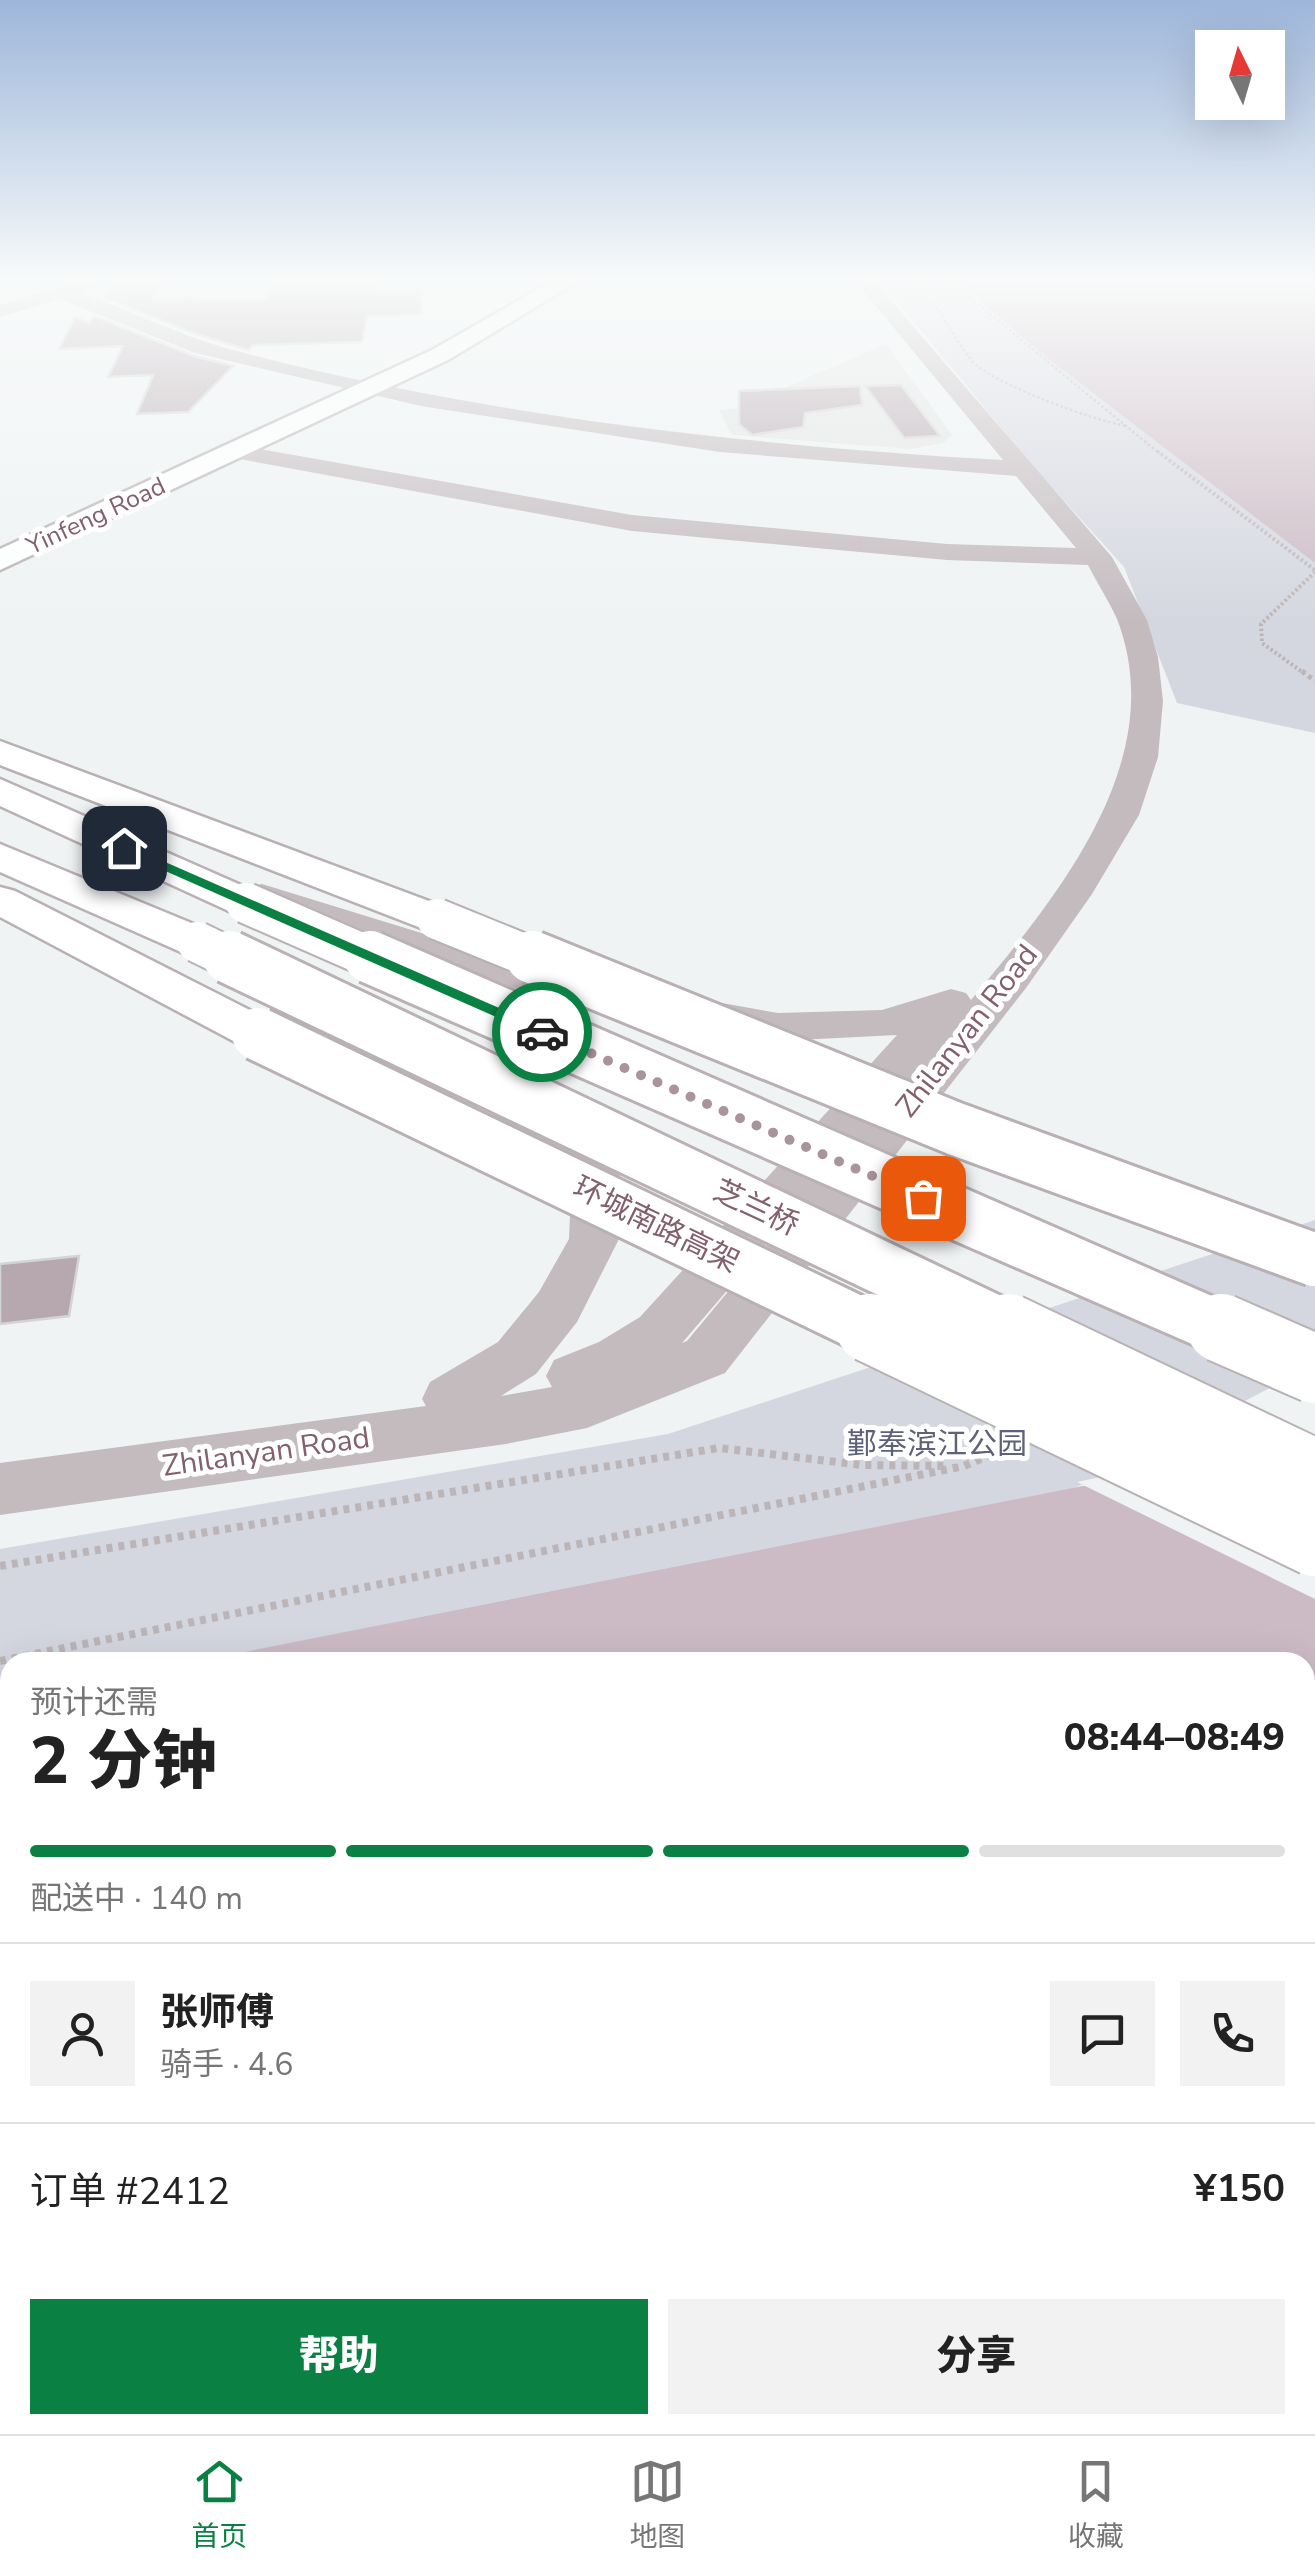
<!DOCTYPE html>
<html lang="zh">
<meta charset="utf-8">
<style>
:root{--surface:#fff;--page:#f2f2f2;--text:#222;--muted:#767676;--line:#e0e0e0;--accent:#0b8043}
body{margin:0;font-family:"Nunito Sans","Noto Sans SC",sans-serif;background:var(--page);color:var(--text);height:100vh;display:flex;flex-direction:column;font-size:38px;white-space:nowrap}
*{box-sizing:border-box;margin:0}
p{font-size:32px;color:var(--muted)}
.icon{flex:none;width:55px;height:55px;fill:none;stroke:currentColor;stroke-width:2;stroke-linecap:round;stroke-linejoin:round}
.map{position:relative;flex:1;overflow:hidden}
.panel{position:absolute;left:0px;top:1652px;width:1315px;height:782px;display:flex;flex-direction:column;background:var(--surface);border-radius:30px 30px 0 0;box-shadow:0 10px 40px #0002}
.panel>*{flex:none}
.needle{width:65px;rotate:355deg}
.controls{position:absolute;left:1195px;top:30px;display:grid;gap:20px}
.controls a{display:grid;place-items:center;width:90px;height:90px;border-radius:0px;background:var(--surface);box-shadow:0 10px 40px #0002;font-size:50px}
.pin{position:absolute;display:grid;place-items:center;width:85px;height:85px;color:#fff;margin:-42px;border-radius:20px;box-shadow:0 5px 15px #0006}
.courier{position:absolute;display:grid;place-items:center;width:100px;height:100px;margin:-50px;border:8px solid #0b8043;border-radius:50%;background:#fff;color:#222;box-shadow:0 2px 12px #0007}
.head em{font-style:normal;font-weight:800}
.head div{display:flex;flex-direction:column-reverse}
.head{display:flex;align-items:center;justify-content:space-between;height:170px;padding:0 30px}
h1{font-size:65px;font-weight:800;line-height:75px}
.bar{display:grid;grid-template-columns:repeat(4,1fr);gap:15px 10px;align-content:center;height:120px;padding:0 30px}
.bar i{height:12px;border-radius:8px;background:var(--line)}
.bar .selected{background:var(--accent)}
.bar p{grid-column:span 4}
.line{display:flex;align-items:center;gap:25px;padding:0 30px;border-top:2px solid var(--line)}
.line div{flex:1}
.round{display:grid;place-items:center;flex:none;width:105px;height:105px;border-radius:0px;background:var(--page)}
.button{display:flex;gap:20px;margin-top:auto;padding:20px 30px}
.button a{flex:1;height:115px;border-radius:0px;background:var(--accent);color:#fff;font-size:40px;font-weight:800;line-height:115px;text-align:center}
.button a+a{background:var(--page);color:var(--text)}
.dock{display:flex;justify-content:space-around;align-items:center;height:140px;border-top:2px solid var(--line);background:var(--surface);font-size:28px;color:var(--muted)}
.dock a{display:grid;justify-items:center;gap:5px}
.dock .selected{color:var(--accent)}
.map>svg:first-child{display:block}
.built{fill:#e3e4e4}
.green{fill:#d5d7e0}
.water{fill:#ccbac4}
.pier{fill:#eff3f4}
.building{fill:#b7a8af;stroke:#d2d4d5;stroke-width:2.5}
.lines{fill:none;stroke-linecap:round;stroke-linejoin:round}
.major-casing{stroke:#bab1b4;stroke-width:5}
.highway-casing{stroke:#b8b0b3;stroke-width:5}
.path-far3{stroke:#bcb5b8;stroke-width:2.5;stroke-dasharray:2.5 2.5;stroke-linecap:butt}
.path-far2{stroke:#bcb5b8;stroke-width:4;stroke-dasharray:2.5 2.5;stroke-linecap:butt}
.path-far1{stroke:#bcb5b8;stroke-width:5;stroke-dasharray:4 4;stroke-linecap:butt}
.path{stroke:#bcb5b8;stroke-width:8;stroke-dasharray:6 6;stroke-linecap:butt}
.minor{fill:#c4bbbf;fill-rule:evenodd}
.major{fill:#fff;fill-rule:evenodd}
.highway{fill:#fff;fill-rule:evenodd}
.major-bridge-far2-casing{stroke:#bab1b4;stroke-width:44;stroke-linecap:butt}
.major-bridge-far1-casing{stroke:#bab1b4;stroke-width:58;stroke-linecap:butt}
.major-bridge-casing{stroke:#bab1b4;stroke-width:72;stroke-linecap:butt}
.highway-bridge-far2-casing{stroke:#b8b0b3;stroke-width:44;stroke-linecap:butt}
.highway-bridge-far1-casing{stroke:#b8b0b3;stroke-width:58;stroke-linecap:butt}
.highway-bridge-casing{stroke:#b8b0b3;stroke-width:72;stroke-linecap:butt}
.major-bridge-far2{stroke:#fff;stroke-width:40}
.major-bridge-far1{stroke:#fff;stroke-width:52}
.major-bridge{stroke:#fff;stroke-width:68}
.highway-bridge-far2{stroke:#fff;stroke-width:40}
.highway-bridge-far1{stroke:#fff;stroke-width:52}
.highway-bridge{stroke:#fff;stroke-width:68}
.route{fill:#0b8043}
.done{stroke:#a9939d;stroke-width:10;stroke-dasharray:0 18}
.labels{text-anchor:middle;dominant-baseline:central;stroke-width:10;stroke-linejoin:round;paint-order:stroke}
.far-street-label{font-size:25px;fill:#83606e;stroke:#fff}
.street-label{font-size:30px;fill:#83606e;stroke:#fff}
.park-label{font-size:30px;fill:#5f6079;stroke:#fff}
</style>
<div class="map">
<svg width="1315" height="2434" viewBox="0 0 1315 2434">
<rect width="100%" height="100%" fill="#eff3f4"/>
<path class="built" d="M 886,344 L 952,435 L 943,443 L 910,449 L 732,435 L 719,410 L 738,408 Z"/>
<path class="green" d="M 881,282 L 965,282 L 1315,559 L 1315,733 L 1177,703 L 1124,567 L 1030,463 Z
M 1315,1220 L 1315,1386 L 963,1535 L 282,1662 L 10,1662 L 10,1712 L 0,1714 L 0,1549 L 668,1434 Z"/>
<path class="water" d="M 959,282 L 1315,282 L 1315,563 L 1037,350 Z
M 1315,1369 L 1315,2434 L 0,2434 L 0,1701 L 10,1699 L 10,2425 L 1305,2425 L 1305,1662 L 194,1662 L 1103,1482 Z"/>
<path class="pier" d="M 1315,1364 L 1315,1599 L 1077,1482 L 1101,1477 Z"/>
<path class="building" d="M 115,282 L 163,282 L 153,299 L 197,298 L 196,300 L 266,299 L 273,282 L 380,282 L 378,289 L 423,288 L 421,314 L 367,317 L 362,342 L 253,345 L 248,350 L 193,333 L 105,298 Z
M 94,316 L 194,356 L 233,366 L 188,412 L 137,414 L 153,375 L 108,377 L 123,346 L 59,349 L 75,317 L 89,323 Z
M 901,385 L 940,436 L 904,438 L 865,386 Z
M 860,386 L 862,405 L 805,413 L 803,427 L 752,435 L 739,424 L 739,391 Z
M 79,1256 L 69,1316 L 0,1324 L 0,1264 Z"/>
<g class="lines">
<defs>
<path id="major" d="M 551,282 L 577,282 L 448,360 L 0,570 L 0,549 L 432,350 Z
M 0,779 L 261,894 L 268,903 L 261,912 L 246,916 L 231,912 L 0,806 Z
M 0,844 L 213,932 L 219,942 L 213,952 L 197,956 L 181,952 L 0,872 Z"/>
<path id="highway" d="M 0,741 L 453,910 L 459,919 L 453,928 L 437,932 L 421,928 L 0,765 Z
M 0,887 L 15,891 L 275,1023 L 282,1034 L 275,1045 L 258,1050 L 241,1045 L 0,917 Z"/>
</defs>
<use href="#major" class="major-casing"/>
<use href="#highway" class="highway-casing"/>
<path class="path-far3" d="M 919,282 C 934,301 963,353 976,365 C 1003,387 1092,420 1126,426
M 951,282 L 1160,454"/>
<path class="path-far2" d="M 1157,451 L 1315,570
M 1305,674 L 1262,643 L 1261,624 L 1315,572"/>
<path class="path-far1" d="M 1302,671 L 1315,681"/>
<path class="path" d="M 0,1566 L 719,1448 L 862,1465 L 948,1466
M 0,1661 L 964,1466 L 1005,1449"/>
<path class="minor" d="M 75,282 L 98,282 L 97,288 L 80,293 C 130,310 178,335 229,349 C 482,416 743,445 1003,460 L 856,282 L 875,282 L 1112,557 L 1147,620 L 1158,657 L 1163,701 L 1158,757 L 1139,815 L 1092,894 L 1026,988 L 725,1373 L 587,1428 L 506,1444 L 0,1515 L 0,1463 L 426,1406 L 422,1399 L 430,1382 L 498,1342 L 539,1292 L 569,1239 L 572,1170 L 499,1132 L 493,1120 L 499,1108 C 536,1098 580,1133 613,1150 L 620,1162 L 619,1239 L 577,1322 L 536,1374 L 501,1396 L 552,1387 L 546,1376 L 554,1360 L 599,1342 L 640,1317 L 897,1035 L 778,1041 L 690,1024 L 683,1014 L 690,1004 L 705,1000 L 778,1013 L 882,1010 L 951,989 L 966,993 L 971,1000 C 1055,899 1172,761 1117,619 C 1109,601 1097,583 1088,565 L 947,560 L 632,531 L 223,456 L 220,451 L 223,446 L 232,444 L 632,515 L 947,544 L 1076,548 L 1016,476 L 720,452 L 421,406 L 195,353 L 60,299 L 0,317 L 0,305 ZM 785,1223 L 687,1341 L 682,1343 Z
M 262,884 L 545,971 L 592,980 L 598,990 L 592,1000 L 577,1004 L 540,996 L 248,904 L 242,896 L 248,888 Z"/>
<use href="#major" class="major"/>
<use href="#highway" class="highway"/>
<defs>
<path id="major-bridge-far2" d="M 246,903 L 376,960
M 197,942 L 234,960"/>
<path id="major-bridge-far1" d="M 229,957 L 1014,1331
M 370,957 L 1227,1331"/>
<path id="major-bridge" d="M 1008,1328 L 1315,1474
M 1221,1328 L 1315,1369"/>
<path id="highway-bridge-far2" d="M 437,919 L 538,960"/>
<path id="highway-bridge-far1" d="M 532,957 L 956,1129 L 1315,1260
M 258,1034 L 875,1331"/>
<path id="highway-bridge" d="M 870,1328 L 1315,1542"/>
</defs>
<use href="#major-bridge-far2" class="major-bridge-far2-casing"/>
<use href="#major-bridge-far1" class="major-bridge-far1-casing"/>
<use href="#major-bridge" class="major-bridge-casing"/>
<use href="#highway-bridge-far2" class="highway-bridge-far2-casing"/>
<use href="#highway-bridge-far1" class="highway-bridge-far1-casing"/>
<use href="#highway-bridge" class="highway-bridge-casing"/>
<use href="#major-bridge-far2" class="major-bridge-far2"/>
<use href="#major-bridge-far1" class="major-bridge-far1"/>
<use href="#major-bridge" class="major-bridge"/>
<use href="#highway-bridge-far2" class="highway-bridge-far2"/>
<use href="#highway-bridge-far1" class="highway-bridge-far1"/>
<use href="#highway-bridge" class="highway-bridge"/>
</g>
<linearGradient id="sky" x2="0" y2="1"><stop stop-color="#9db6da"/><stop offset="0.45" stop-color="#f8fafa"/><stop offset="1" stop-color="#f8fafa" stop-opacity="0"/></linearGradient>
<rect width="1315" height="623" fill="url(#sky)"/>
<path class="route" d="M 124,844 L 547,1029 L 549,1032 L 537,1035 L 120,851 Z"/>
<g class="lines">
<path class="done" d="M 542,1032 L 923,1198"/>
</g>
<g class="labels">
<g class="far-street-label">
<text transform="translate(96 516) rotate(-25)">Yinfeng Road</text>
</g>
<g class="street-label">
<text transform="translate(967 1031) rotate(-52)">Zhilanyan Road</text>
<text transform="translate(756 1208) rotate(25)">芝兰桥</text>
<text transform="translate(656 1225) rotate(26)">环城南路高架</text>
<text transform="translate(266 1452) rotate(-8)">Zhilanyan Road</text>
</g>
<g class="park-label">
<text x="937" y="1444">鄞奉滨江公园</text>
</g>
</g>
</svg>
<div class="controls">
<a><svg class="needle" viewBox="-14 -14 28 28"><path d="M0-13l5 13h-10z" fill="#e53935"/><path d="M0 13l5-13h-10z" fill="#767676"/></svg></a>
</div>
<div class="pin" style="left:923px;top:1198px;background:#ea580c"><svg class="icon" aria-label="bag" viewBox="0 0 24 24"><path d="M5 8h14l-1 12H6zM9 8a3 3 0 0 1 6 0"/></svg></div>
<div class="pin" style="left:124px;top:848px;background:#1f2937"><svg class="icon" aria-label="home" viewBox="0 0 24 24"><path d="M3 11l9-7 9 7M6 9v11h12V9"/></svg></div>
<div class="courier" style="left:542px;top:1032px"><svg class="icon" aria-label="car" viewBox="0 0 24 24"><path d="M5 17H2v-5l4-1 3-4h7l3 4 3 1v5h-3M9 17h6M6 11h13"/><circle cx="7" cy="17" r="2"/><circle cx="17" cy="17" r="2"/></svg></div>
<section class="panel">
<div class="head"><div><h1>2 分钟</h1><p>预计还需</p></div><em>08:44–08:49</em></div>
<div class="bar"><i class="selected"></i><i class="selected"></i><i class="selected"></i><i></i><p>配送中 · 140 m</p></div>
<div class="line" style="height:180px"><a class="round"><svg class="icon" aria-label="person" viewBox="0 0 24 24"><circle cx="12" cy="8" r="4"/><path d="M4 21q1-7 8-7t8 7"/></svg></a><div><b>张师傅</b><p>骑手 · 4.6</p></div><a class="round"><svg class="icon" aria-label="chat" viewBox="0 0 24 24"><path d="M4 5h16v11H9l-5 4z"/></svg></a><a class="round"><svg class="icon" aria-label="phone" viewBox="0 0 24 24"><path d="M5 4h4l2 5-3 2q2 4 5 5l2-3 5 2v4C11 20 4 13 5 4z"/></svg></a></div>
<div class="line" style="height:130px"><div>订单 #2412</div><b>¥150</b></div>
<div class="button"><a>帮助</a><a>分享</a></div>
</section>
</div>
<nav class="dock">
<a class="selected"><svg class="icon" aria-label="home" viewBox="0 0 24 24"><path d="M3 11l9-7 9 7M6 9v11h12V9"/></svg>首页</a>
<a><svg class="icon" aria-label="map" viewBox="0 0 24 24"><path d="M3 6l6-2 6 2 6-2v14l-6 2-6-2-6 2zM9 4v14M15 6v14"/></svg>地图</a>
<a><svg class="icon" aria-label="saved" viewBox="0 0 24 24"><path d="M7 4h10v16l-5-4-5 4z"/></svg>收藏</a>
</nav>
